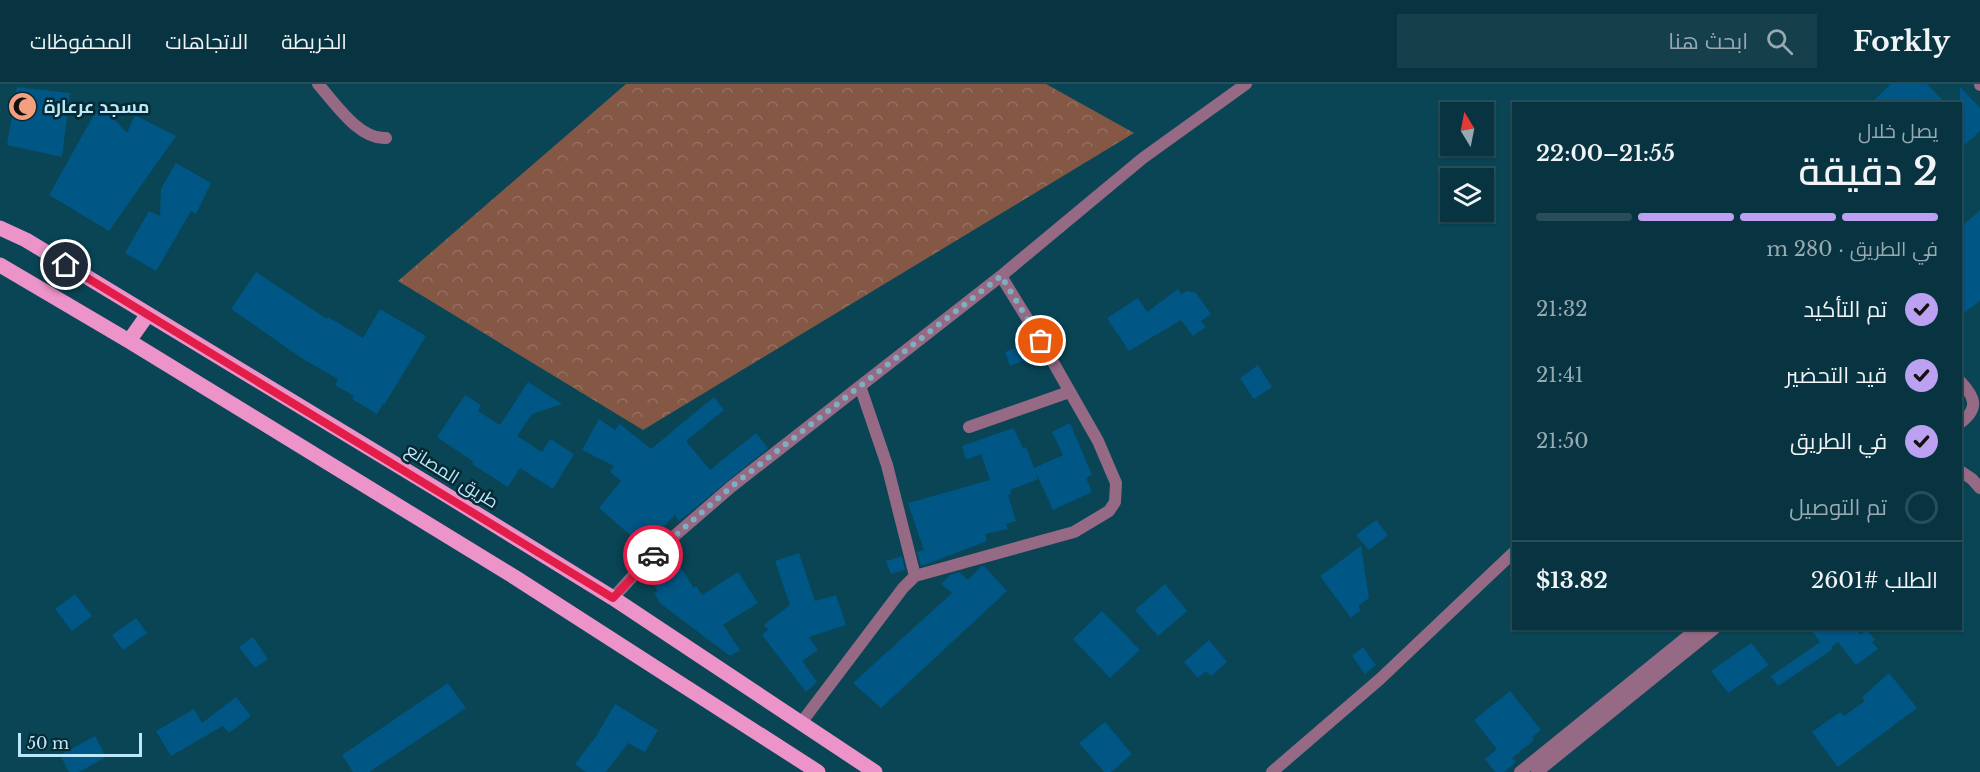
<!DOCTYPE html>
<html lang="ar">
<meta charset="utf-8">
<style>
:root{--surface:#073440;--page:#153f4b;--text:#f1f3f6;--muted:#98aab1;--line:#284f59;--accent:#bca0f2}
body{margin:0;font-family:"Libre Baskerville",Cairo,serif;background:var(--page);color:var(--text);direction:rtl;height:100vh;display:flex;flex-direction:column;font-size:22px;white-space:nowrap}
*{box-sizing:border-box;margin:0}
p{font-size:20px;color:var(--muted)}
.icon{flex:none;width:33px;height:33px;fill:none;stroke:currentColor;stroke-width:2;stroke-linecap:round;stroke-linejoin:round}
.map{position:relative;flex:1;overflow:hidden;direction:ltr}
.sheet{position:absolute;left:1512px;top:18px;width:450px;height:528px;display:flex;flex-direction:column;background:var(--surface);border-radius:0px;box-shadow:0 2px 4px #0004,0 0 0 2px var(--line);direction:rtl}
.sheet>*{flex:none}
.needle{width:39px;rotate:350deg}
.controls{position:absolute;left:1440px;top:18px;display:grid;gap:12px}
.controls a{display:grid;place-items:center;width:54px;height:54px;border-radius:0px;background:var(--surface);box-shadow:0 2px 4px #0004,0 0 0 2px var(--line);font-size:30px}
.scale{position:absolute;left:18px;bottom:15px;width:124px;box-sizing:border-box;padding-left:6px;border:3px solid #bbe8f9;border-top:0;font-size:16px;line-height:21px;white-space:nowrap;color:#bbe8f9;-webkit-text-stroke:4px #072933;paint-order:stroke}
.pin{position:absolute;display:grid;place-items:center;width:51px;height:51px;color:#fff;margin:-26px;border:3px solid #fff;border-radius:50%;box-shadow:0 2px 6px #0007}
.courier{position:absolute;display:grid;place-items:center;width:60px;height:60px;margin:-30px;border:4px solid #e11d48;border-radius:50%;background:#fff;color:#222;box-shadow:0 2px 8px #0007}
.overview em{font-style:normal;font-weight:600}
.overview div{display:flex;flex-direction:column-reverse}
.overview{display:flex;align-items:center;justify-content:space-between;height:102px;padding:0 24px}
h1{font-size:39px;font-weight:600;line-height:45px}
.bar{display:grid;grid-template-columns:repeat(4,1fr);gap:9px 6px;align-content:center;height:72px;padding:0 24px}
.bar i{height:8px;border-radius:4px;background:var(--line)}
.bar .on{background:var(--accent)}
.bar p{grid-column:span 4}
.line{display:flex;align-items:center;gap:15px;padding:0 24px;border-top:2px solid var(--line)}
.line div{flex:1}
ol{padding:0 24px;list-style:none}
li{display:flex;align-items:center;gap:18px;height:66px}
li p{margin-inline-start:auto}
li .icon{padding:6px;border-radius:50%;background:var(--accent);color:#111;stroke-width:4}
li:last-child{color:var(--muted)}
li i{width:33px;height:33px;border:3px solid var(--line);border-radius:50%}
header{display:flex;align-items:center;gap:36px;box-sizing:border-box;height:84px;padding:0 30px;background:var(--surface);border-bottom:2px solid var(--line)}
header strong{font-size:28px}
nav{display:flex;gap:33px;margin-inline-start:auto;font-size:21px}
.search{width:420px;height:54px;background:var(--page);display:flex;align-items:center;gap:15px;box-sizing:border-box;padding:0 21px;border-radius:0px;color:var(--muted);font-size:22px}
.map>svg:first-child{display:block}
.park{fill:url(#park-crowns)}
.building{fill:#005685}
.lines{fill:none;stroke-linecap:round;stroke-linejoin:round}
.street{stroke:#966a85;stroke-width:12}
.primary{stroke:#ec93ca;stroke-width:15}
.done{stroke:#7dafc0;stroke-width:6;stroke-dasharray:0 10.8}
.route{stroke:#e11d48;stroke-width:8}
.labels{text-anchor:middle;dominant-baseline:central;stroke-width:5;stroke-linejoin:round;paint-order:stroke}
.poi-label{font-size:18px;font-weight:bold;fill:#bbe8f9;stroke:#072933;text-anchor:start}
.street-label{font-size:18px;fill:#bbe8f9;stroke:#072933}
</style>
<header>
<strong>Forkly</strong>
<div class="search"><svg class="icon" aria-label="search" viewBox="0 0 24 24"><circle cx="10" cy="10" r="6"/><path d="M15 15l6 6"/></svg>ابحث هنا</div>
<nav><a>الخريطة</a><a>الاتجاهات</a><a>المحفوظات</a></nav>
</header>
<div class="map">
<svg width="1980" height="688" viewBox="0 0 1980 688">
<defs>
<pattern id="park-crowns" width="20" height="18" patternUnits="userSpaceOnUse" patternTransform="scale(1.5)"><rect width="20" height="18" fill="#855846"/><path d="M2 6a3 3 0 1 1 6 0M12 15a3 3 0 1 1 6 0" fill="none" stroke="#947061"/></pattern>
</defs>
<rect width="100%" height="100%" fill="#094555"/>
<path class="park" d="M 626,0 L 1046,0 L 1134,49 L 643,346 L 398,197 Z"/>
<path class="building" d="M 1891,0 L 1927,0 L 1946,20 L 1870,20 Z
M 17,3 L 70,9 L 62,73 L 7,61 Z
M 1960,3 L 1980,24 L 1980,47 L 1960,65 Z
M 100,20 L 127,49 L 135,31 L 176,52 L 109,147 L 49,111 Z
M 176,79 L 211,99 L 196,130 L 191,127 L 156,187 L 125,169 L 149,127 L 160,132 L 161,105 Z
M 1980,126 L 1980,217 L 1960,232 L 1960,144 Z
M 256,188 L 327,235 L 328,233 L 363,254 L 380,225 L 426,252 L 384,321 L 383,319 L 377,330 L 352,315 L 354,312 L 335,301 L 338,295 L 303,275 L 231,225 Z
M 1178,205 L 1181,210 L 1187,207 L 1196,209 L 1211,230 L 1201,237 L 1206,243 L 1193,252 L 1181,236 L 1129,267 L 1107,234 L 1138,214 L 1147,228 Z
M 1028,259 L 1034,273 L 1010,282 L 1005,268 Z
M 1258,281 L 1272,303 L 1254,315 L 1240,294 Z
M 528,298 L 562,320 L 532,330 L 517,352 L 542,368 L 550,355 L 574,370 L 553,405 L 520,384 L 508,403 L 472,380 L 474,378 L 437,353 L 465,311 L 481,321 L 478,327 L 500,341 Z
M 714,313 L 724,326 L 686,357 L 710,386 L 756,349 L 768,364 L 679,437 L 675,431 L 644,463 L 599,424 L 621,397 L 610,388 L 614,382 L 582,366 L 599,335 L 615,346 L 620,340 L 651,365 Z
M 1070,339 L 1092,391 L 1086,394 L 1092,408 L 1053,426 L 1035,386 L 1038,395 L 1010,406 L 1011,411 L 1008,411 L 1016,437 L 1006,440 L 1008,445 L 985,450 L 987,457 L 921,482 L 917,468 L 924,466 L 908,419 L 990,396 L 981,370 L 966,376 L 962,362 L 1013,344 L 1023,364 L 1026,363 L 1034,384 L 1063,371 L 1052,348 Z
M 1376,436 L 1388,451 L 1369,466 L 1356,451 Z
M 1361,462 L 1369,514 L 1358,522 L 1361,526 L 1351,534 L 1320,492 Z
M 799,469 L 815,517 L 836,511 L 846,541 L 809,553 L 818,566 L 802,577 L 817,598 L 806,608 L 762,551 L 768,546 L 764,541 L 790,521 L 775,477 Z
M 902,472 L 905,486 L 891,490 L 886,477 Z
M 675,475 L 694,504 L 696,502 L 702,511 L 738,488 L 758,519 L 723,541 L 740,566 L 730,572 L 661,520 L 654,509 L 658,507 L 652,498 L 658,493 L 655,489 Z
M 981,482 L 984,482 L 1007,507 L 881,624 L 853,599 L 952,509 L 941,500 L 950,491 L 959,488 L 968,496 Z
M 1165,500 L 1187,527 L 1158,552 L 1135,526 Z
M 75,510 L 92,532 L 72,547 L 55,525 Z
M 1102,527 L 1140,566 L 1110,594 L 1073,555 Z
M 136,534 L 147,549 L 123,566 L 112,551 Z
M 1810,544 L 1858,544 L 1856,545 L 1860,551 L 1867,546 L 1875,556 L 1872,558 L 1878,565 L 1856,581 L 1838,558 L 1831,563 L 1833,565 L 1778,602 L 1771,592 L 1820,558 Z
M 253,553 L 268,575 L 255,584 L 239,563 Z
M 1209,556 L 1227,578 L 1211,592 L 1206,587 L 1198,594 L 1184,578 Z
M 1751,559 L 1769,581 L 1728,609 L 1711,587 Z
M 1363,563 L 1376,581 L 1365,590 L 1352,572 Z
M 1889,589 L 1917,624 L 1838,683 L 1812,648 L 1840,628 L 1844,632 L 1865,617 L 1862,613 Z
M 448,599 L 466,624 L 369,688 L 353,688 L 342,671 Z
M 1510,607 L 1541,646 L 1532,653 L 1534,656 L 1512,674 L 1516,678 L 1504,688 L 1495,688 L 1485,675 L 1497,665 L 1474,636 Z
M 236,613 L 251,632 L 229,649 L 223,642 L 171,672 L 156,647 L 194,625 L 202,639 Z
M 615,620 L 658,646 L 645,668 L 628,659 L 606,688 L 586,688 L 575,680 L 597,651 Z
M 1105,638 L 1132,670 L 1111,688 L 1104,688 L 1079,659 Z
M 95,652 L 106,673 L 79,688 L 69,688 L 60,671 Z"/>
<g class="lines">
<path class="street" d="M 318,0 C 335,19 359,56 386,54
M 1980,0 L 1980,1
M 1960,297 C 1975,313 1980,324 1960,339
M 969,343 L 1069,308
M 1960,387 L 1972,395 L 1980,404
M 915,492 L 1074,448 L 1109,427 L 1115,418 L 1116,399 L 1098,357 L 1041,257 L 1001,192
M 613,514 L 650,473 L 731,403 L 1001,192 L 1143,74 L 1246,0
M 801,639 L 903,504 L 915,492 L 887,381 L 860,302
M 1272,688 L 1380,595 L 1514,468
M 1520,688 L 1698,544
M 1537,688 L 1715,544"/>
<path class="primary" d="M 0,144 L 26,156 L 435,404 L 613,514 L 875,688
M 0,181 L 129,257 L 516,494 L 818,688
M 129,257 L 148,230"/>
</g>
<g class="lines">
<path class="done" d="M 653,471 L 731,403 L 1001,192 L 1041,257"/>
<path class="route" d="M 66,181 L 613,514 L 653,471"/>
</g>
<defs>
<symbol id="mosque-disc" viewBox="-11 -11 22 22"><circle r="9.5" fill="#f2a07f" stroke="#072933"/><path d="M3.5-4.9A6 6 0 1 0 3.5 4.9A5 5 0 1 1 3.5-4.9Z" fill="#111"/></symbol>
</defs>
<g fill-rule="evenodd">
<use href="#mosque-disc" x="6" y="6" width="33" height="33"/>
</g>
<g class="labels">
<g class="poi-label">
<text x="44" y="23">مسجد عرعارة</text>
</g>
<g class="street-label">
<text transform="translate(452 392) rotate(32)">طريق المصانع</text>
</g>
</g>
</svg>
<div class="controls">
<a><svg class="needle" viewBox="-14 -14 28 28"><path d="M0-13l5 13h-10z" fill="#e53935"/><path d="M0 13l5-13h-10z" fill="#98aab1"/></svg></a>
<a><svg class="icon" aria-label="layers" viewBox="0 0 24 24"><path d="M12 4l9 5-9 5-9-5zM3 14l9 5 9-5"/></svg></a>
</div>
<div class="scale">50 m</div>
<div class="pin" style="left:1041px;top:257px;background:#ea580c"><svg class="icon" aria-label="bag" viewBox="0 0 24 24"><path d="M5 8h14l-1 12H6zM9 8a3 3 0 0 1 6 0"/></svg></div>
<div class="pin" style="left:66px;top:181px;background:#1f2937"><svg class="icon" aria-label="home" viewBox="0 0 24 24"><path d="M3 11l9-7 9 7M6 9v11h12V9"/></svg></div>
<div class="courier" style="left:653px;top:471px"><svg class="icon" aria-label="car" viewBox="0 0 24 24"><path d="M5 17H2v-5l4-1 3-4h7l3 4 3 1v5h-3M9 17h6M6 11h13"/><circle cx="7" cy="17" r="2"/><circle cx="17" cy="17" r="2"/></svg></div>
<section class="sheet">
<div class="overview"><div><h1>2 دقيقة</h1><p>يصل خلال</p></div><em>21:55–22:00</em></div>
<div class="bar"><i class="on"></i><i class="on"></i><i class="on"></i><i></i><p>في الطريق · 280 m</p></div>
<ol>
<li><svg class="icon" aria-label="check" viewBox="0 0 24 24"><path d="M5 12l5 5 9-10"/></svg>تم التأكيد<p>21:32</p></li>
<li><svg class="icon" aria-label="check" viewBox="0 0 24 24"><path d="M5 12l5 5 9-10"/></svg>قيد التحضير<p>21:41</p></li>
<li><svg class="icon" aria-label="check" viewBox="0 0 24 24"><path d="M5 12l5 5 9-10"/></svg>في الطريق<p>21:50</p></li>
<li><i></i>تم التوصيل</li>
</ol>
<div class="line" style="height:78px"><div>الطلب #2601</div><b>$13.82</b></div>
</section>
</div>
